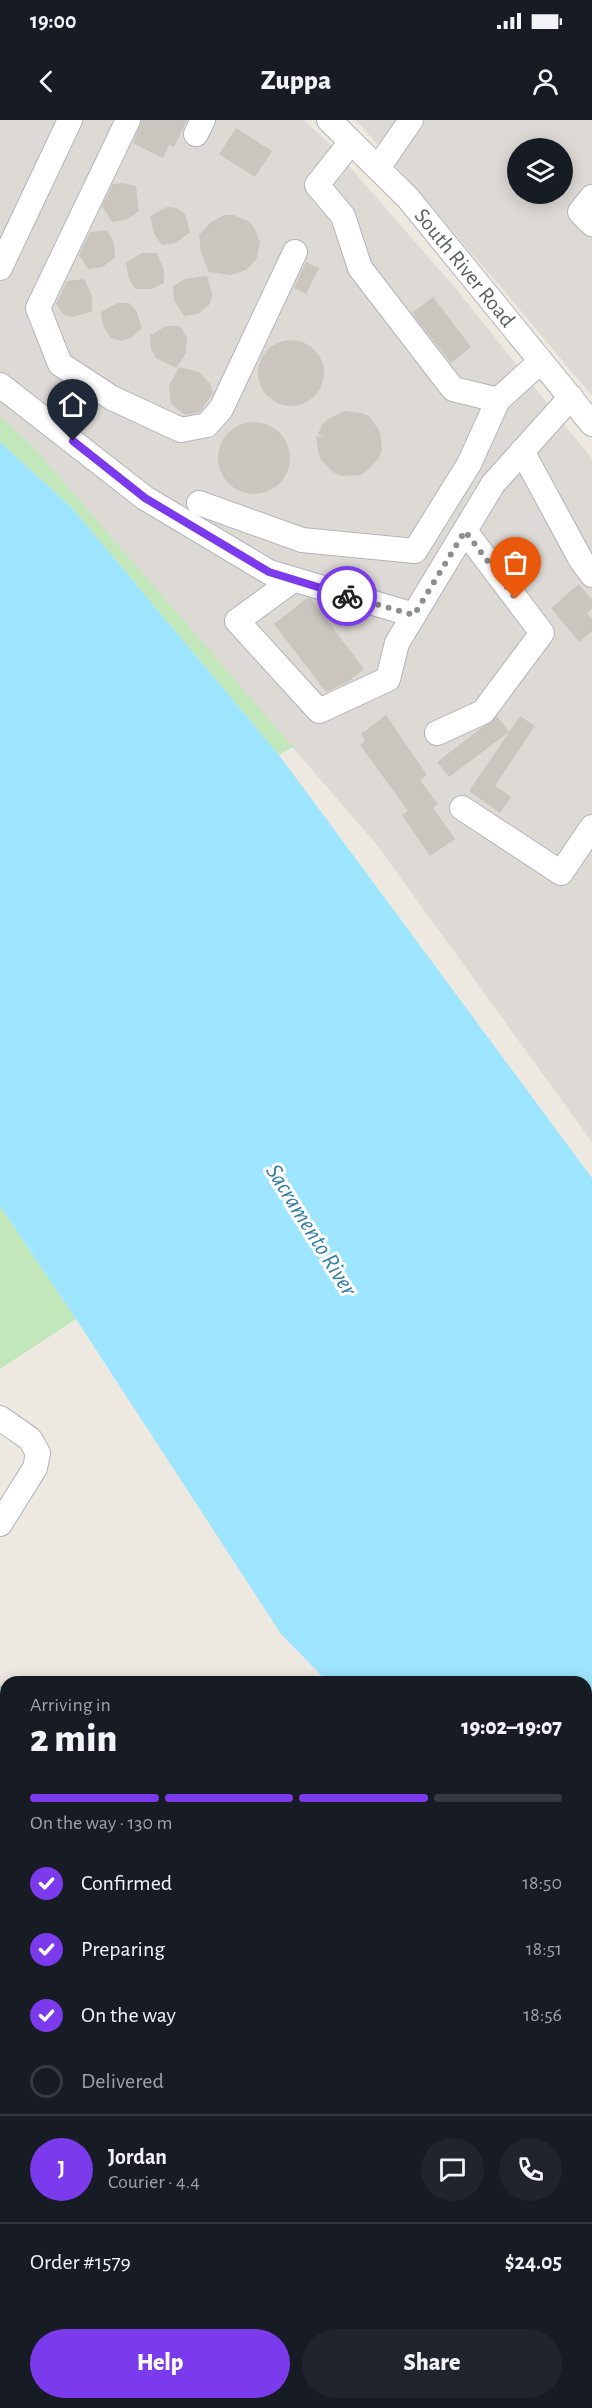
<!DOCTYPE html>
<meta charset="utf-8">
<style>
:root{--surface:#171b24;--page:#20242c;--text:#f1f3f6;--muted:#9ea1a6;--line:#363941;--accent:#7c3aed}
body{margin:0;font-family:"Alegreya Sans",sans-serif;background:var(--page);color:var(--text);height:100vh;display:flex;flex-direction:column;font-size:22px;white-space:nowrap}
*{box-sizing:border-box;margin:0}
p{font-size:20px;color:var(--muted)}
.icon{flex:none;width:33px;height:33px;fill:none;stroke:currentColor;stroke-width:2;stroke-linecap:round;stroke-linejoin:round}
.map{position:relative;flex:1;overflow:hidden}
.side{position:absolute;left:0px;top:1556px;width:592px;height:734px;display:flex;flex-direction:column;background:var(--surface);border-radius:18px 18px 0 0;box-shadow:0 3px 15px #0003}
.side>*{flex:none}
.buttons{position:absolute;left:507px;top:18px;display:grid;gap:12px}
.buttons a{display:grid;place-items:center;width:66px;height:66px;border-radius:50%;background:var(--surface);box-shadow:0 3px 15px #0003;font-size:30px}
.pin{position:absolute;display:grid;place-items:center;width:51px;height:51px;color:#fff;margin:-62px -26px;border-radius:50% 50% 50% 0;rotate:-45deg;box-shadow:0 0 6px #0007}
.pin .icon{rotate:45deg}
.courier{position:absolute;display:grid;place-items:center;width:60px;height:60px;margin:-30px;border:4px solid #7c3aed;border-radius:50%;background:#fff;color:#222;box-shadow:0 2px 8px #0007}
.head em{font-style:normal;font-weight:800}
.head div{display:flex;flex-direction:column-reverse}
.head{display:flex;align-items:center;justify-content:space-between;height:102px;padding:0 30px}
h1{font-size:39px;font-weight:800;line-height:45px}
.bar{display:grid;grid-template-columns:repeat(4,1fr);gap:9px 6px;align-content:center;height:72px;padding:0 30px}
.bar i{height:8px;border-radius:4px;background:var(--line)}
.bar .current{background:var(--accent)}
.bar p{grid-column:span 4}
.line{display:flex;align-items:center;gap:15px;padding:0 30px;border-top:2px solid var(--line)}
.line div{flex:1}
.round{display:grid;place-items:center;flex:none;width:63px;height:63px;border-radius:32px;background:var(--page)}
ol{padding:0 30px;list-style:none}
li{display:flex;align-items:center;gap:18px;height:66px}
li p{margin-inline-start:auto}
li .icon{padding:6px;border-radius:50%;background:var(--accent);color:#fff;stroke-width:4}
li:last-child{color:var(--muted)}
li i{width:33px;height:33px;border:3px solid var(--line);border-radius:50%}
.action{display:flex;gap:12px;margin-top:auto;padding:12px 30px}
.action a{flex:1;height:69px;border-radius:36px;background:var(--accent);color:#fff;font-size:24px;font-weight:800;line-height:69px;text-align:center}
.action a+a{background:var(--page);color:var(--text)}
.status{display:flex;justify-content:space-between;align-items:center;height:42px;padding:0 30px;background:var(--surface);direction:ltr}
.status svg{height:16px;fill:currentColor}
header{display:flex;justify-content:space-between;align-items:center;height:78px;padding:0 30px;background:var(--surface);font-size:27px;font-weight:800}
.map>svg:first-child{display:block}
.industrial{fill:#dddad5;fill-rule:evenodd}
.green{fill:#c2e7ba}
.water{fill:#9ee6ff}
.building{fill:#cac5bf}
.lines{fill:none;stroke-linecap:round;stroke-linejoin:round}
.minor-casing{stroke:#b1b5b9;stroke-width:26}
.highway-casing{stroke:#ed7900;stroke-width:35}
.path{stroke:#9dd9a2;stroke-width:3;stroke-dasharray:6 3;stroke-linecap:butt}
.minor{stroke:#fff;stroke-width:24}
.highway{stroke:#ffcb85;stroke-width:33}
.rail-casing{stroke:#b0b1b2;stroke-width:7}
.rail{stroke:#fff;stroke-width:4.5;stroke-dasharray:14;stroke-linecap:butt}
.highway-bridge-casing{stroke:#ed7900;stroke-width:35;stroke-linecap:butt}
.highway-bridge{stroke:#ffcb85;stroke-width:33}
.done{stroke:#8d8f8e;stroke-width:6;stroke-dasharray:0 10.8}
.route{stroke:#7c3aed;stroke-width:8}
.labels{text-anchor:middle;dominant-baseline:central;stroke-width:6;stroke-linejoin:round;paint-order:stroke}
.street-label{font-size:22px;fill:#595f62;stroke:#fff}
.water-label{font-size:24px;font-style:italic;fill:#327ea4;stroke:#fff}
</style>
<div class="status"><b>19:00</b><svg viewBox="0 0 49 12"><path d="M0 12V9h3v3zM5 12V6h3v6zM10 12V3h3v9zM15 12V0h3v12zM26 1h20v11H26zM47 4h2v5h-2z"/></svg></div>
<header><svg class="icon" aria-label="back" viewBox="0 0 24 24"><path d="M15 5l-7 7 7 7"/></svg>Zuppa<svg class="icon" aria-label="person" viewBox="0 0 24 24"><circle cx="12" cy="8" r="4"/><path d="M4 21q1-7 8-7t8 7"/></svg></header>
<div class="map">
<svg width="592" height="2288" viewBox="0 0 592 2288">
<rect width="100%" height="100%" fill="#ede8e0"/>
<path class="industrial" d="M 0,0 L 303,0 L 329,23 L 456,169 L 592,339 L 592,1022 L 377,725 L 35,329 L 0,296 Z
M 356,0 L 592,0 L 592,276 L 506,173 ZM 518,28 L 562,28 L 562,74 L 518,74 Z
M 0,1658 L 6,1659 L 6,2116 L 0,2120 Z"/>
<path class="green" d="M 0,296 L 35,329 L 293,627 L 279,635 L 72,388 L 0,322 Z
M 0,1086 L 76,1199 L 0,1249 Z
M 0,1572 L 6,1574 L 6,1637 L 0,1635 Z
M 586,1953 L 592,1959 L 592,2140 L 586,2130 Z"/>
<path class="water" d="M 0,322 L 72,388 L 279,635 L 592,1058 L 592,1912 L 586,1904 L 586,1562 L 327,1561 L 281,1514 L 76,1199 L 0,1086 Z"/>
<path class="building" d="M 142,0 L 187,0 L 174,27 L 169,25 L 163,38 L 133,23 Z
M 236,8 L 272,31 L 255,57 L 219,34 Z
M 123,63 L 136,66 L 139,91 L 126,100 L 112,102 L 102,86 L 113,64 Z
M 167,87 L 177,88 L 185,94 L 190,112 L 176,123 L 162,125 L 154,114 L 150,96 Z
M 225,95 L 233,95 L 248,101 L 254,107 L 260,122 L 257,138 L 252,144 L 246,150 L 231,155 L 209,152 L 201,132 L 199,115 L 211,102 Z
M 107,110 L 114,123 L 115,138 L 102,147 L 88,149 L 79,135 L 90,112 Z
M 142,133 L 157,133 L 164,150 L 164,163 L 151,169 L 135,169 L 128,156 L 126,142 Z
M 306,142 L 319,148 L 306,174 L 294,168 Z
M 207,156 L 212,174 L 210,184 L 198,194 L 184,196 L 174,180 L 173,166 L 185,159 Z
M 84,159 L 92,176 L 92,191 L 74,197 L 64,195 L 56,184 L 67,161 Z
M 433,177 L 471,227 L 451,243 L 412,193 Z
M 118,183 L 129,183 L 136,190 L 142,208 L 131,218 L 121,221 L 111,218 L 103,206 L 101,192 Z
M 166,206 L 180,206 L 187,218 L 186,233 L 176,248 L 156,238 L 151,229 L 150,215 Z
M258 253a33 33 0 1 1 66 0a33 33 0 1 1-66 0Z
M 179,247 L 199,252 L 211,265 L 213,273 L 200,292 L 185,295 L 171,284 L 169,266 Z
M 344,291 L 362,293 L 370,297 L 380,312 L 382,329 L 379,338 L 367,351 L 360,355 L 342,356 L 333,352 L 321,340 L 318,331 L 316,316 L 323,317 L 318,314 L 322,305 L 328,299 Z
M218 338a36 36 0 1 1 72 0a36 36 0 1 1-72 0Z
M 579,464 L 592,480 L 592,489 L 587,493 L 592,499 L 592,511 L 579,522 L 551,488 Z
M 307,478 L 311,479 L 364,549 L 348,562 L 326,572 L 274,504 Z
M 386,595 L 427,655 L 420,660 L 438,684 L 433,688 L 455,719 L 430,736 L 402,695 L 408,691 L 360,625 L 365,621 L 361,614 Z
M 497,596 L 509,612 L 449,657 L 437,642 Z
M 520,596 L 535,606 L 495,666 L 511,677 L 500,693 L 469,671 Z"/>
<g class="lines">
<defs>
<g id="minor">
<path d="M 128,0 L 38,188 L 60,244 L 112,278 L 181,310 L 207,305 L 221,289 L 295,132"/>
<path id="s1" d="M 329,0 L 408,78 L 592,304"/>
<path d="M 196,14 L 203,0"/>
<path d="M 351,22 L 317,65 L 343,96 L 360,148 L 453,269 L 498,280 L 541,241"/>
<path d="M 378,48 L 411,0"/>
<path d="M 592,77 L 580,92 L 592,104"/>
<path d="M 0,148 L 70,0"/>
<path d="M 0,265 L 145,378 L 269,452 L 414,495"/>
<path d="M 522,331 L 581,440 L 592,455"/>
<path d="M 199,383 L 302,420 L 415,431 L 469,344 L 498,280"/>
<path d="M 293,460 L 237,501 L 319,591 L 388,559 L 397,523 L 493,364 L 571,277"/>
<path d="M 437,613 L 483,592 L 542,513 L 465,411"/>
<path d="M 462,688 L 561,753 L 592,707"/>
<path d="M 0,1298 L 30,1319 L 38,1333 L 35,1348 L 0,1404"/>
<path d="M 0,2208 L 6,2202"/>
</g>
<path id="highway" d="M 586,1861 L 592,1857
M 586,1936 L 592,1933
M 0,2148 L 6,2145
M 80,2288 L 85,2283
M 168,2288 L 171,2283"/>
</defs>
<use href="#minor" class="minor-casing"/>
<use href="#highway" class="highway-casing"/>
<path class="path" d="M 0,1567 L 6,1569
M 586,2001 L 592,2010"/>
<use href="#minor" class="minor"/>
<use href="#highway" class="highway"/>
<defs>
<path id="rail" d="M 0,1580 L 6,1583
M 586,2027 L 592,2037"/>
</defs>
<use href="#rail" class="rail-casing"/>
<use href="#rail" class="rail"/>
<defs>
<path id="highway-bridge" d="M 0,2284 L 6,2278"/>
</defs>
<use href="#highway-bridge" class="highway-bridge-casing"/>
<use href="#highway-bridge" class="highway-bridge"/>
</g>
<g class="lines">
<path class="done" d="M 347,476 L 414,495 L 465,411 L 516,479"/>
<path class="route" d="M 73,321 L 145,378 L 269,452 L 347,476"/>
</g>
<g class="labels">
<g class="street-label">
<text stroke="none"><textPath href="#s1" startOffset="201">South River Road</textPath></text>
</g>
<g class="water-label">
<text transform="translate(311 1110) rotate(58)">Sacramento River</text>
</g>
</g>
</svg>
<div class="buttons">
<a><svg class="icon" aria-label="layers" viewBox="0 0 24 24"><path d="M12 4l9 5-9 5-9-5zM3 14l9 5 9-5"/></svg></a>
</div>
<div class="pin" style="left:516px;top:479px;background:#ea580c"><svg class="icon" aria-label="bag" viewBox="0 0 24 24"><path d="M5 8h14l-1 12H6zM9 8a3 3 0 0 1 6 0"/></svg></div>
<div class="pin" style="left:73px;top:321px;background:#1f2937"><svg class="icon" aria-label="home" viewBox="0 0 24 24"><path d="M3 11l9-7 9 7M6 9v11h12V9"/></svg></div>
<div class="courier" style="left:347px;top:476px"><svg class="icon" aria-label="bike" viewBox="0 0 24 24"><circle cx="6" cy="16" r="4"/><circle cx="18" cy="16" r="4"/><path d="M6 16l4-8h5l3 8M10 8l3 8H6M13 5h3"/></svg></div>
<section class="side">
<div class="head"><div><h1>2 min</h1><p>Arriving in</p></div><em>19:02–19:07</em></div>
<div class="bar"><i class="current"></i><i class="current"></i><i class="current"></i><i></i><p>On the way · 130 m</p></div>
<ol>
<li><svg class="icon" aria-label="check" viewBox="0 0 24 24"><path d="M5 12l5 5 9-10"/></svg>Confirmed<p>18:50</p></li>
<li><svg class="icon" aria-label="check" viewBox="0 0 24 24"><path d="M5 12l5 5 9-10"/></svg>Preparing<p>18:51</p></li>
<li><svg class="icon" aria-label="check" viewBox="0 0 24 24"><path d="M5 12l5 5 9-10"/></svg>On the way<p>18:56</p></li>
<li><i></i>Delivered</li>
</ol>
<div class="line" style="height:108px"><b class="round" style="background:var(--accent);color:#fff">J</b><div><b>Jordan</b><p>Courier · 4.4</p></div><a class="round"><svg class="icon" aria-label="chat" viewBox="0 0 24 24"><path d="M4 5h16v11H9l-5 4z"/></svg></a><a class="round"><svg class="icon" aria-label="phone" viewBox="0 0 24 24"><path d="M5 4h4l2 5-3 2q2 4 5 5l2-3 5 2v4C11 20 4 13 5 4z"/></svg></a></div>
<div class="line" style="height:78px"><div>Order #1579</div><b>$24.05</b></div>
<div class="action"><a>Help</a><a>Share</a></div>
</section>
</div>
